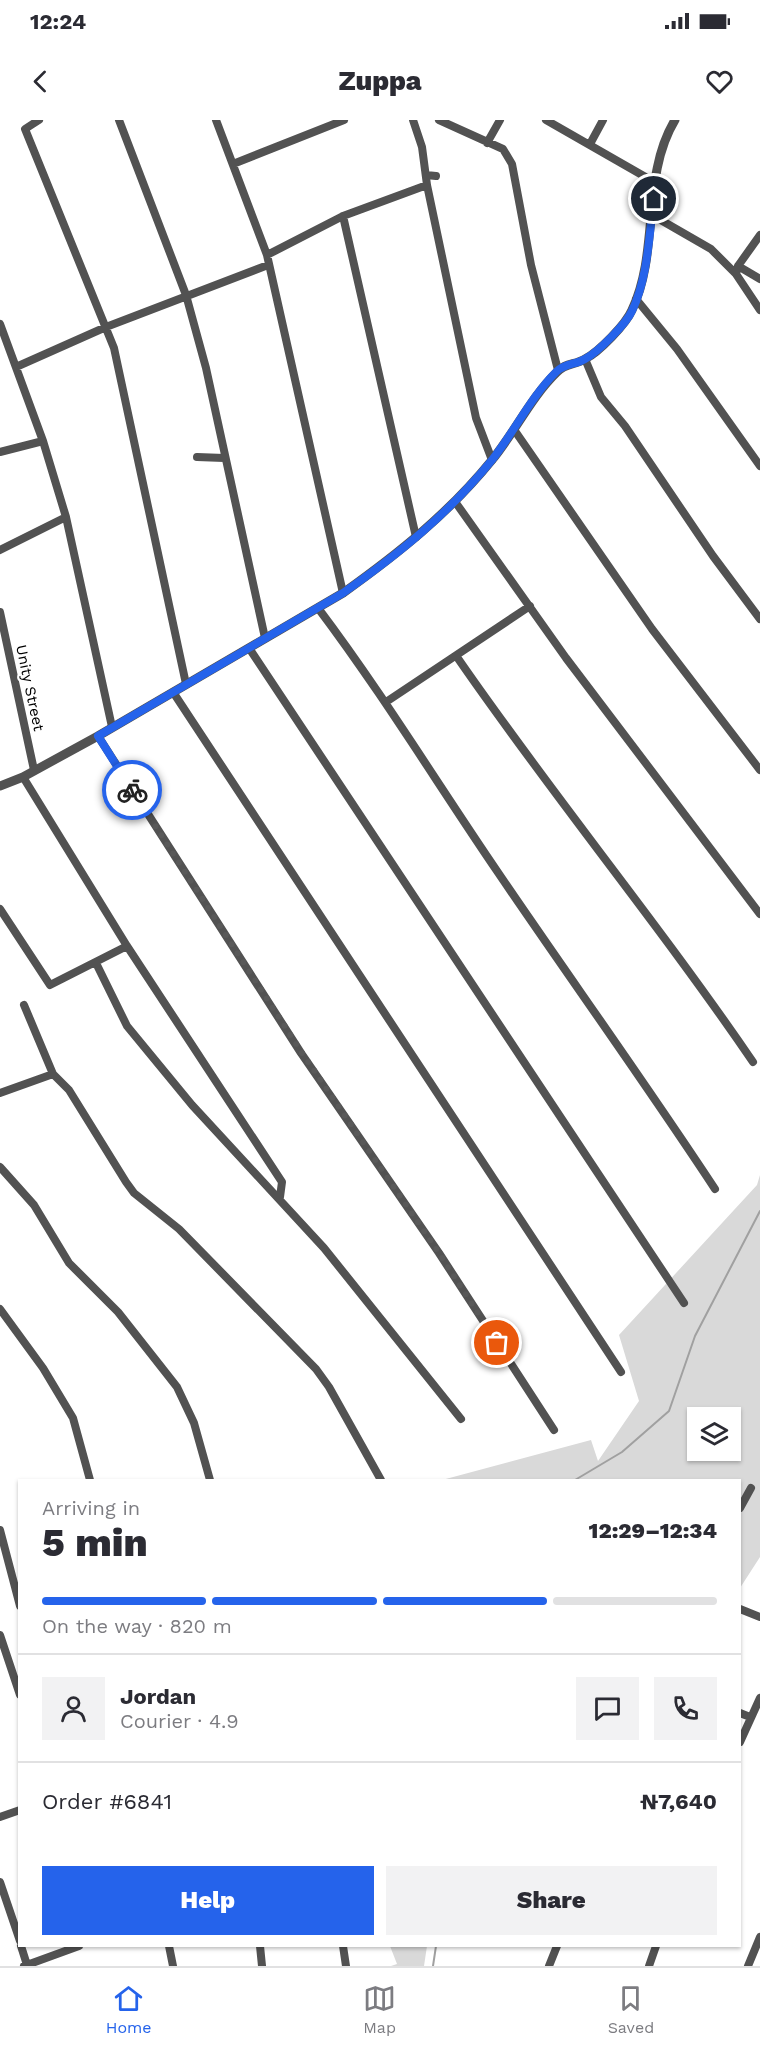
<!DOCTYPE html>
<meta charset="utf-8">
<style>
:root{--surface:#fff;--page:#f2f2f3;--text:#2b2b33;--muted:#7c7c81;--line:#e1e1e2;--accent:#2563eb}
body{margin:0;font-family:"Work Sans",sans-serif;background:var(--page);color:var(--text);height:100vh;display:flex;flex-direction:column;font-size:22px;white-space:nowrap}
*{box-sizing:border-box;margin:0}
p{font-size:20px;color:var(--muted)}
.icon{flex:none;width:33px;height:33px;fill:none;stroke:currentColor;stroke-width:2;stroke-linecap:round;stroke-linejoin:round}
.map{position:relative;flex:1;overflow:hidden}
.details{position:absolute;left:18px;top:1359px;width:723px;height:468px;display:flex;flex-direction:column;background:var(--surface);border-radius:0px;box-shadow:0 2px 4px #0004}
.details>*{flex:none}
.buttons{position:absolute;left:687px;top:1287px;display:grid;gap:12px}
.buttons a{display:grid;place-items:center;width:54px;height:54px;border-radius:0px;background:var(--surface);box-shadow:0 2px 4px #0004;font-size:30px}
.pin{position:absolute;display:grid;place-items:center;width:51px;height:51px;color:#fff;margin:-26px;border:3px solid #fff;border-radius:50%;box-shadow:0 2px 6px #0007}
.courier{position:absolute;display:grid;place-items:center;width:60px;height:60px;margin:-30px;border:4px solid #2563eb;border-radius:50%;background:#fff;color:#222;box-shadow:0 2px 8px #0007}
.overview em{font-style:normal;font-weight:800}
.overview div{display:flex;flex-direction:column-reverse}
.overview{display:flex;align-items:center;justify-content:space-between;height:102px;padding:0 24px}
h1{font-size:39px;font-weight:800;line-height:45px}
.bar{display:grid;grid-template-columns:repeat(4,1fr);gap:9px 6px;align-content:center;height:72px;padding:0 24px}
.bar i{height:8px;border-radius:4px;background:var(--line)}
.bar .on{background:var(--accent)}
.bar p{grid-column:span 4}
.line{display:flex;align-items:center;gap:15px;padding:0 24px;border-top:2px solid var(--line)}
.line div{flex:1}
.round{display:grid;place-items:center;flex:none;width:63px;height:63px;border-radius:0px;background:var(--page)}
.action{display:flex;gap:12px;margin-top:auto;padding:12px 24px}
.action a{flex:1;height:69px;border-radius:0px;background:var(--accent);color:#fff;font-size:24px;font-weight:800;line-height:69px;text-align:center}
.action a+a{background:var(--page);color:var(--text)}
.status{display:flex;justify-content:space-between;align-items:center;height:42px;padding:0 30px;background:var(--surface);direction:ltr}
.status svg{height:16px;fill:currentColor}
header{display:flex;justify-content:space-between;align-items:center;height:78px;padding:0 24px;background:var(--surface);font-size:27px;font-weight:800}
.dock{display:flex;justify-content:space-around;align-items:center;height:84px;border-top:2px solid var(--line);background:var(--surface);font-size:16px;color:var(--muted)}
.dock a{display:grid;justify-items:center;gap:3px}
.dock .on{color:var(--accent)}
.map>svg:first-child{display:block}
.green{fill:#d9d9d9;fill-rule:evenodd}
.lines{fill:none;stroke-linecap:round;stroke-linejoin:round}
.stream{stroke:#a0a0a0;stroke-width:2}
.minor{stroke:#525252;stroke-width:8}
.tertiary{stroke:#525252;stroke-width:9}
.done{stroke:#595959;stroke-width:6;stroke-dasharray:0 10.8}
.route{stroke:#2563eb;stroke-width:8}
.labels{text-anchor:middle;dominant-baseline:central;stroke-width:4.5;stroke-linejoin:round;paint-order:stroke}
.street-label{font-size:15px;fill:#000;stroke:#fff}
</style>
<div class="status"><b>12:24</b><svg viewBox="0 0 49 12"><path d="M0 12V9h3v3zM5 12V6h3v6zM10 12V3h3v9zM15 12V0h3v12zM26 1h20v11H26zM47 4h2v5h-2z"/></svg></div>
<header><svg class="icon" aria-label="back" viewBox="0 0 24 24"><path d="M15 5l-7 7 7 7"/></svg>Zuppa<svg class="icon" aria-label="heart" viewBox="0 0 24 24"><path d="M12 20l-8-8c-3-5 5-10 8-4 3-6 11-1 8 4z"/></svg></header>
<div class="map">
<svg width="760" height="1846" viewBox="0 0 760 1846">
<rect width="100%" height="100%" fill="#fff"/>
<path class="green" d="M 760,1055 L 760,1437 L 740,1468 L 740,1360 L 442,1360 L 591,1320 L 598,1341 L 639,1281 L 619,1215 L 757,1065 ZM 698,1298 L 730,1298 L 730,1330 L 698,1330 Z
M 390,1826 L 427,1826 L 424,1846 L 391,1846 L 397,1844 Z"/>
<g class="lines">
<path class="stream" d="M 575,1360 L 622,1332 L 669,1291 L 695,1216 L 760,1091
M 433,1846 L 436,1826"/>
<path class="minor" d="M 39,0 L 25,9 L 114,228 L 186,564
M 119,0 L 186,175 L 206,248 L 265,518
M 216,0 L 267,135 L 343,473
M 413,0 L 422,27 L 427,65 L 476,298 L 492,340
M 439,0 L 503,29 L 512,44 L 531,145 L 558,250
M 546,0 L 656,63
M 487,23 L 500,0
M 590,24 L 603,0
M 233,44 L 344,0
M 426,55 L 436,56
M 652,95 L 711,129 L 736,154 L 738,146 L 760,159
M 343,96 L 416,417
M 267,135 L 343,96 L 427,65
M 738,146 L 760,115
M 736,154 L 760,190
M 636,179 L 677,229 L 760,346
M 0,204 L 43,321 L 66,397 L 112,607
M 585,239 L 601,277 L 625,306 L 713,436 L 760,499
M 16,247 L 106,207 L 268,145
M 515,311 L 652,509 L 760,650
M 0,332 L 43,321
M 197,337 L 224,338
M 456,383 L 566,538 L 760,794
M 0,430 L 66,397
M 318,488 C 382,573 437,663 497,751 C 569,857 644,961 715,1069
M 0,492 L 34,650
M 249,528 L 684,1183
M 457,537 C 552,675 659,804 753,942
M 173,572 L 621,1252
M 386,582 L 530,486
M 98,616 L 301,933 L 439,1133 L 554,1310
M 23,657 L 127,826 L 282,1062 L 280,1077
M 0,789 L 50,865 L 127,826
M 96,843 L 127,906 L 192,985 L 324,1128 L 461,1299
M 24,885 L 53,954 L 69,970 L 126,1062 L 134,1073 L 179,1109 L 316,1249 L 329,1267 L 381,1360
M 0,973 L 53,954
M 0,1047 L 34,1085 L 69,1143 L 118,1192 L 177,1267 L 194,1303 L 210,1360
M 0,1189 L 43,1248 L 73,1298 L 90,1360
M 740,1388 L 751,1368
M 0,1410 L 20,1486
M 740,1489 L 760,1497
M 0,1515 L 20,1575
M 740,1593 L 750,1597
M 740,1622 L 760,1578
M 0,1697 L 20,1690
M 0,1762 L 20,1821
M 21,1826 L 27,1845
M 169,1826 L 173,1846
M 260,1826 L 262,1846
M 343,1826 L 346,1846
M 24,1846 L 79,1826
M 549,1846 L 557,1826
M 649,1846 L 656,1826
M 748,1846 L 760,1817"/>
<path class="tertiary" d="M 0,666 L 23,657 L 98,616 L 343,473 C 399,433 449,393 492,340 C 515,312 531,277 557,252 C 565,243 575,245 585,239 C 599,232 626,204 632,190 C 660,131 641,56 675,0"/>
</g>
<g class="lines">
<path class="done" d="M 132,670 L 302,933 L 439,1133 L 497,1223"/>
<path class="route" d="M 132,670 L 98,616 L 343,473 C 400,433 448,394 492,340 C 514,312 531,277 556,252 C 565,243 575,245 585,239 C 598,232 626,204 632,191 C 648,158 649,115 654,79"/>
</g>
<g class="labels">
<g class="street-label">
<text transform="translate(30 568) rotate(78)">Unity Street</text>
</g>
</g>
</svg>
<div class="buttons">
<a><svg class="icon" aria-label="layers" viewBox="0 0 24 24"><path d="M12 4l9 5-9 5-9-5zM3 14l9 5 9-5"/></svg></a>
</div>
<div class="pin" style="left:497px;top:1223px;background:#ea580c"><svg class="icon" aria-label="bag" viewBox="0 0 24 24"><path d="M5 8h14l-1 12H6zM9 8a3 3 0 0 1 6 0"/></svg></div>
<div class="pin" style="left:654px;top:79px;background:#1f2937"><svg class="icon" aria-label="home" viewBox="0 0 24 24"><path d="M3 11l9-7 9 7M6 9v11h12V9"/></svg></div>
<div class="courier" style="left:132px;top:670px"><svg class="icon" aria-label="bike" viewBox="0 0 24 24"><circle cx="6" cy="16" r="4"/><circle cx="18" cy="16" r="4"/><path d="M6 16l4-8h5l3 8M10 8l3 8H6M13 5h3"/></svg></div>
<section class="details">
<div class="overview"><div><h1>5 min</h1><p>Arriving in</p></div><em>12:29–12:34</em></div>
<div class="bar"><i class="on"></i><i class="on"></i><i class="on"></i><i></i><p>On the way · 820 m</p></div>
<div class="line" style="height:108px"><a class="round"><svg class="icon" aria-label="person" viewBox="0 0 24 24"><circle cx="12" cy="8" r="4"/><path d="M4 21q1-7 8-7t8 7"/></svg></a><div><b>Jordan</b><p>Courier · 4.9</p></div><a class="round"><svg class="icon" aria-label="chat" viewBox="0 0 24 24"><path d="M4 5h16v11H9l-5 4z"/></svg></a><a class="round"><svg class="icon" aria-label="phone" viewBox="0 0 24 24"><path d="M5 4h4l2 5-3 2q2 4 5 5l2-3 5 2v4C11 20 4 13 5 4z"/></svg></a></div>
<div class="line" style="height:78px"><div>Order #6841</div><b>₦7,640</b></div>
<div class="action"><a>Help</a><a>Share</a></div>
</section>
</div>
<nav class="dock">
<a class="on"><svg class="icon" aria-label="home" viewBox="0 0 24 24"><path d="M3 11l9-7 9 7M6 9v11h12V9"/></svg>Home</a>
<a><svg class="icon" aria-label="map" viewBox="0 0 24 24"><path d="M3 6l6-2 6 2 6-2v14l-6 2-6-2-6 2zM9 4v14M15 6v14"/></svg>Map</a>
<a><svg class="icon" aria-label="saved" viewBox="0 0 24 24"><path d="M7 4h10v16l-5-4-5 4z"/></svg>Saved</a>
</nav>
